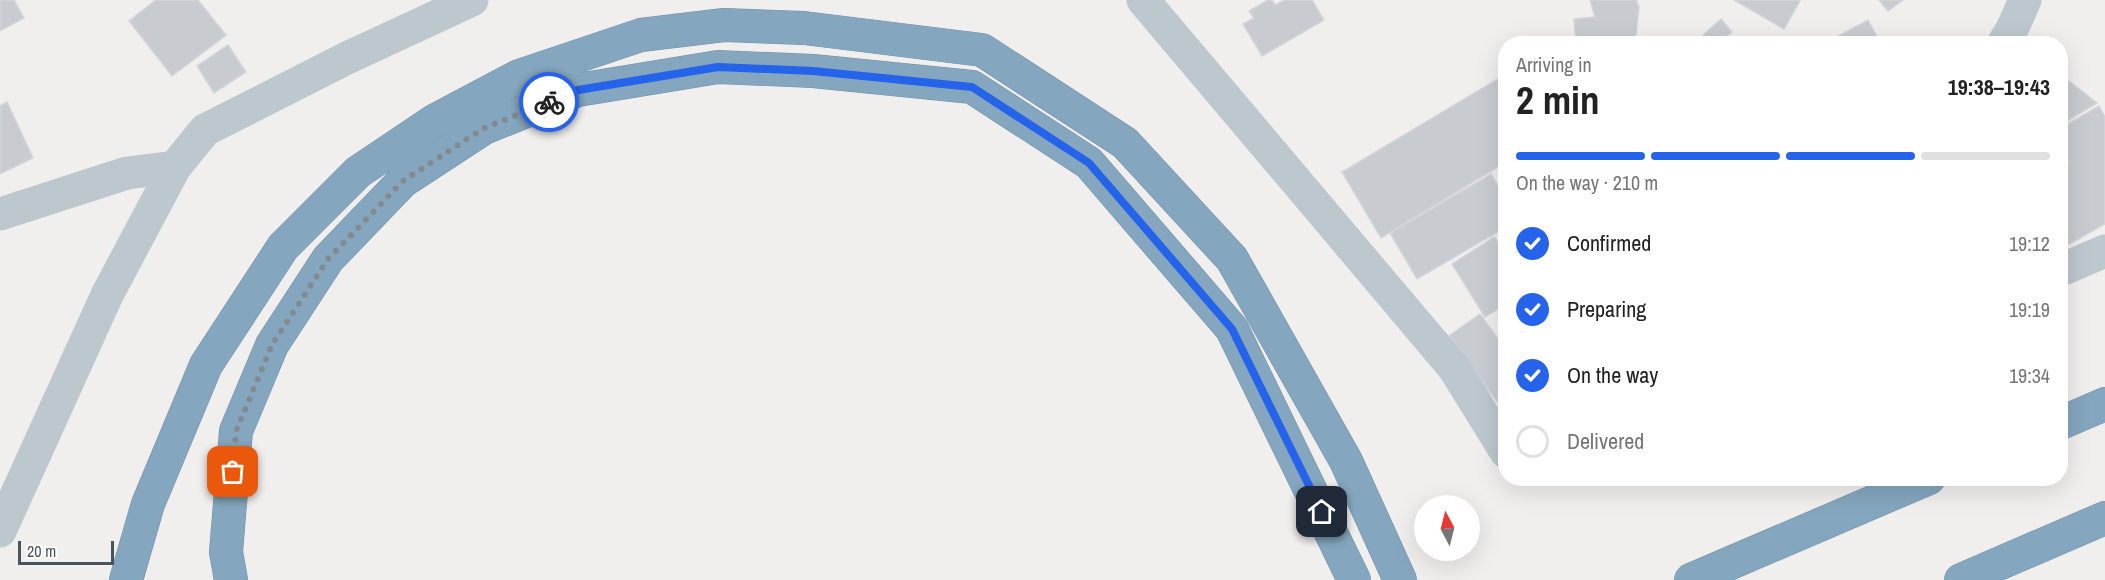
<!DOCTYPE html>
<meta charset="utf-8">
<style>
:root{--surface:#fff;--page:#f2f2f2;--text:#222;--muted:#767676;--line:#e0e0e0;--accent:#2563eb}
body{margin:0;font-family:"Archivo Narrow",sans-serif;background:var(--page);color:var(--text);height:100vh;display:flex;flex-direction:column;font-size:22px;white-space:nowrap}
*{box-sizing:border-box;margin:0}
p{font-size:20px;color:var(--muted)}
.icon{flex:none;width:33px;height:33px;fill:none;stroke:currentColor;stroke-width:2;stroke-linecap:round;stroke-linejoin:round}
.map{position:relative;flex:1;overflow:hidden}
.panel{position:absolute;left:1498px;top:36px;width:570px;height:450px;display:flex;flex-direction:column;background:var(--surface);border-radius:24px;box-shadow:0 6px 24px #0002}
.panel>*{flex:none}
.needle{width:39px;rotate:353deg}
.fabs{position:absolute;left:1414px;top:495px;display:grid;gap:12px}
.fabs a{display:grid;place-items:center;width:66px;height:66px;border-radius:50%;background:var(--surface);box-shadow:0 6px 24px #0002;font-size:30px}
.scale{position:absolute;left:18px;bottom:15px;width:96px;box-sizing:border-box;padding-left:6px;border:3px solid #46545c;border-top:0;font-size:16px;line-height:21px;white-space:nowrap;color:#46545c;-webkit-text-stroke:4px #fff;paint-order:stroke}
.pin{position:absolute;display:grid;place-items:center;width:51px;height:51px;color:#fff;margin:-26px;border-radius:12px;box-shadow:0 3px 9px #0006}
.courier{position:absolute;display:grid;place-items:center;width:60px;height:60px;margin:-30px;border:4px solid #2563eb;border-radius:50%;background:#fff;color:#222;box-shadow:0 2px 8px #0007}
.headline em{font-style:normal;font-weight:700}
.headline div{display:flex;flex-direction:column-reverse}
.headline{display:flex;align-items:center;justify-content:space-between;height:102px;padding:0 18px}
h1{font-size:39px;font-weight:700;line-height:45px}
.bar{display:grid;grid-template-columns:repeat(4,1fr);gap:9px 6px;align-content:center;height:72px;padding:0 18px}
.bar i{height:8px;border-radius:4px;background:var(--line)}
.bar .on{background:var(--accent)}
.bar p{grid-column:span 4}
ol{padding:0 18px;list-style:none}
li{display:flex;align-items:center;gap:18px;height:66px}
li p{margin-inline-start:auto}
li .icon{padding:6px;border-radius:50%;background:var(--accent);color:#fff;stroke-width:4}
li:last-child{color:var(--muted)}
li i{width:33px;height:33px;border:3px solid var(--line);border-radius:50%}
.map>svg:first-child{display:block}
.building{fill:#c8ccd1;stroke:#d2d5da;stroke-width:1.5}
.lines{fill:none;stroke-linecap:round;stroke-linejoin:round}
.motorway-casing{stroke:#7091aa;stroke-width:34}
.minor{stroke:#bcc7ce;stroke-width:33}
.motorway{stroke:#84a6be;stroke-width:33}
.done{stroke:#828a8f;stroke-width:6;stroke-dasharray:0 10.8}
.route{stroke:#2563eb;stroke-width:8}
</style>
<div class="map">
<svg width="2105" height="580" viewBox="0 0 2105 580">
<rect width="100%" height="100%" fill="#f1eeee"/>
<path class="building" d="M 0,0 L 14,0 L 24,18 L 0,31 Z
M 156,0 L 198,0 L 226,35 L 172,76 L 129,21 Z
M 1268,0 L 1272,0 L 1275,5 L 1285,0 L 1312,0 L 1324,20 L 1262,56 L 1243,24 L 1254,18 L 1249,11 Z
M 1590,0 L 1636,0 L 1639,7 L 1635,44 L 1576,44 L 1574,19 L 1595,17 Z
M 1734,0 L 1799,0 L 1800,1 L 1784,29 Z
M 1879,0 L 1903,0 L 1888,11 Z
M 1721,19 L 1732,32 L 1718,44 L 1710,44 L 1703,35 Z
M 1868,20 L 1881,44 L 1833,44 L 1831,40 Z
M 228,45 L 246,72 L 214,93 L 197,66 Z
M 1506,74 L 1506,162 L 1381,238 L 1342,172 Z
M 2061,75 L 2097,103 L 2067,121 L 2061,117 Z
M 7,102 L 33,158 L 0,174 L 0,106 Z
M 2099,106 L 2105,117 L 2105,224 L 2061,249 L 2061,167 L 2069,163 L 2061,148 L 2061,128 Z
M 1491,174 L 1506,199 L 1506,227 L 1417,279 L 1390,233 Z
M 1494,237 L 1506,255 L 1506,304 L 1485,317 L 1452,264 Z
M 1480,314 L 1506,350 L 1506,396 L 1497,402 L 1449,336 Z"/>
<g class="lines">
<defs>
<path id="motorway" d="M 2061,423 L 2105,404
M 126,580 L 148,504 L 206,365 L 283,247 L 358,172 L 434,121 L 519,76 L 641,35 L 724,25 L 804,28 L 982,50 L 1125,143 L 1232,259 L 1346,461 L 1400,580
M 231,580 L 226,552 L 236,431 L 272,345 L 328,259 L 403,181 L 484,128 L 578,90 L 718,67 L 813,71 L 972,87 L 1089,163 L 1232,329 L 1354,580
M 1691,580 L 1929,478
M 1961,580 L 2105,518"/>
</defs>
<use href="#motorway" class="motorway-casing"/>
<path class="minor" d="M 1143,0 L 1454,368 L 1506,452
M 2003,44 L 2013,27 L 2025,0
M 0,214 L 127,173 L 175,167
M 2061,270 L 2105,251
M 0,531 L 107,295 L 175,167 L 205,130 L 347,58 L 472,0"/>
<use href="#motorway" class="motorway"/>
</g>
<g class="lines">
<path class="done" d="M 233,472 L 236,431 L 272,345 L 328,259 L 403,181 L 484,128 L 549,102"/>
<path class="route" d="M 549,102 L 578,90 L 718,67 L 813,71 L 972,87 L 1089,163 L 1232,329 L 1322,512"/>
</g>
</svg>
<div class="fabs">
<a><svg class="needle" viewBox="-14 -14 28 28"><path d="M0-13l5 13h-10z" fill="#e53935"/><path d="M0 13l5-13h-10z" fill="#767676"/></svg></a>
</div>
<div class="scale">20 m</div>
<div class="pin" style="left:233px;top:472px;background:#ea580c"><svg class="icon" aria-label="bag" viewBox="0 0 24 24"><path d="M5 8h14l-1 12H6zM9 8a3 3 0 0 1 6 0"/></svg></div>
<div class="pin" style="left:1322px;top:512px;background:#1f2937"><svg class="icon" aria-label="home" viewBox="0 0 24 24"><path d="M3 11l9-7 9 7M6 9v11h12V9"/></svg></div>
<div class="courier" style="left:549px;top:102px"><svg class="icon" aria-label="bike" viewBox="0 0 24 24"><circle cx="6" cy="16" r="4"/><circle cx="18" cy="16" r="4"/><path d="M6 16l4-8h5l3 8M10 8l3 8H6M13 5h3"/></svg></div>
<section class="panel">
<div class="headline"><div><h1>2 min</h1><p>Arriving in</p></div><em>19:38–19:43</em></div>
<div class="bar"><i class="on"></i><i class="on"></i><i class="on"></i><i></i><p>On the way · 210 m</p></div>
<ol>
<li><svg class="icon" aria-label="check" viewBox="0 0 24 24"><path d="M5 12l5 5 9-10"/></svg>Confirmed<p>19:12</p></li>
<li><svg class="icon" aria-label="check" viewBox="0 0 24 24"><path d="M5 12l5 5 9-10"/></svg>Preparing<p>19:19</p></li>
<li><svg class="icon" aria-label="check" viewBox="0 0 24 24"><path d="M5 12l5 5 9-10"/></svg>On the way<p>19:34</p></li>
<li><i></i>Delivered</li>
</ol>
</section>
</div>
